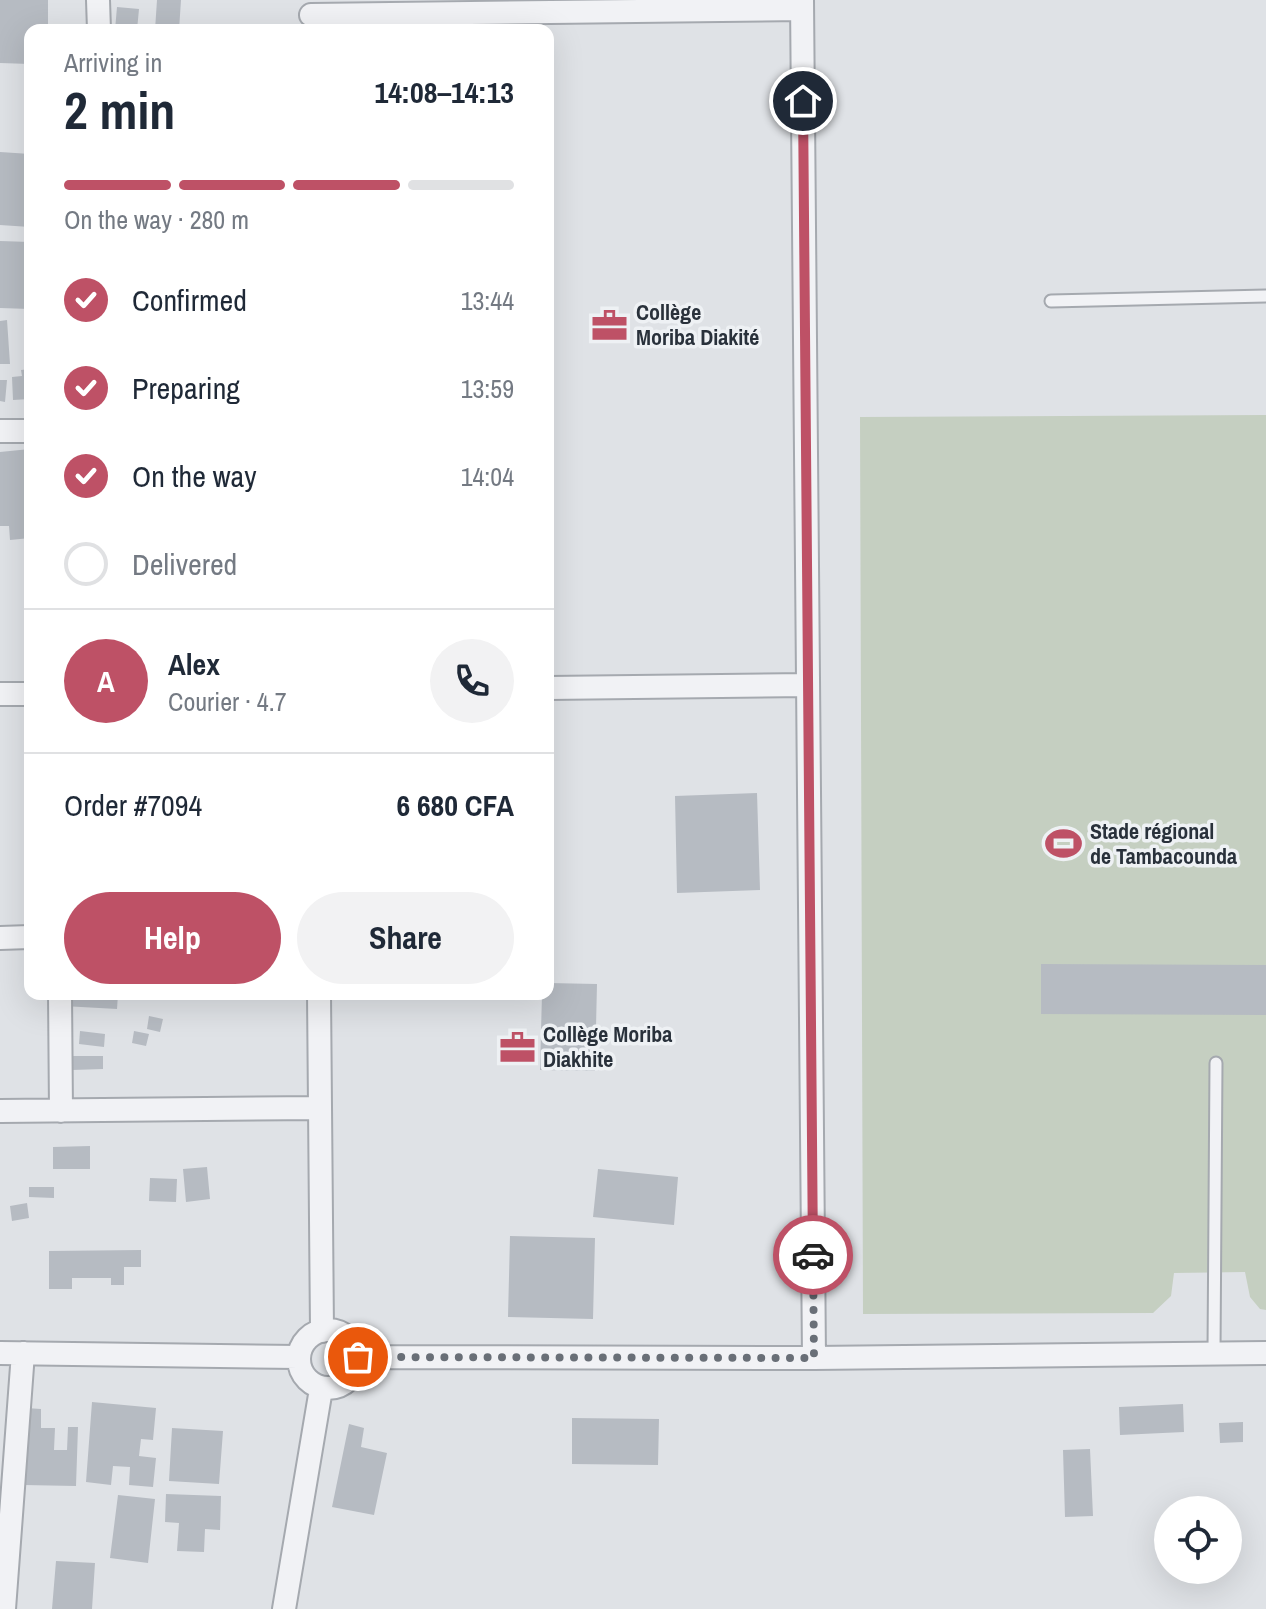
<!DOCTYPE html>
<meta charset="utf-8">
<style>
:root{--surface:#fff;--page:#f2f2f3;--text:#1f2937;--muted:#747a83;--line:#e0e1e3;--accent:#be5166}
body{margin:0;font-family:"Archivo Narrow",sans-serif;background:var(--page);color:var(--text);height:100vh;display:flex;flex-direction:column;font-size:30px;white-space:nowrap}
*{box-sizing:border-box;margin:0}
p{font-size:26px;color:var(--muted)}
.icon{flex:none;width:44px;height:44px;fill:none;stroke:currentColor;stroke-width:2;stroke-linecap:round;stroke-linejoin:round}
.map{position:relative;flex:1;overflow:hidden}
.details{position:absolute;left:24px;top:24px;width:530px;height:976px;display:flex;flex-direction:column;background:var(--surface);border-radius:16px;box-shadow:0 8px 32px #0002}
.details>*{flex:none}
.controls{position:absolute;left:1154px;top:1496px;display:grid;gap:16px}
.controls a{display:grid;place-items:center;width:88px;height:88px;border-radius:50%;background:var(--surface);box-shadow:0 8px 32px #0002;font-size:40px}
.pin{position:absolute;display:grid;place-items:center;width:68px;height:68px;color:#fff;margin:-34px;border:4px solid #fff;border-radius:50%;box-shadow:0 2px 8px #0007}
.courier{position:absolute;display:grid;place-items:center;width:80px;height:80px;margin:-40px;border:6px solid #be5166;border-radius:50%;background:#fff;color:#222;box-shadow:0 2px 10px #0007}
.headline em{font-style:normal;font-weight:800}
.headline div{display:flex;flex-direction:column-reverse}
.headline{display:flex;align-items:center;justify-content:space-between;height:136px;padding:0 40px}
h1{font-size:52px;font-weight:800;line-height:60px}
.bar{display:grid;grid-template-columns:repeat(4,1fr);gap:12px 8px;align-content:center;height:96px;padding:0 40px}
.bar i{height:10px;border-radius:6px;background:var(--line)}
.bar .on{background:var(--accent)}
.bar p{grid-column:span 4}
.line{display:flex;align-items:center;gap:20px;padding:0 40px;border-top:2px solid var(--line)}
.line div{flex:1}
.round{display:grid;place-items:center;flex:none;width:84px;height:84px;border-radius:42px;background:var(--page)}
ol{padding:0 40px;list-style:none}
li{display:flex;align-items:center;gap:24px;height:88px}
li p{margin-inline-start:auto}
li .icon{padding:8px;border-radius:50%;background:var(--accent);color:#fff;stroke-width:4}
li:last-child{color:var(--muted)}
li i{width:44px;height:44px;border:4px solid var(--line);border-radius:50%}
.action{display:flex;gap:16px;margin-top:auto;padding:16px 40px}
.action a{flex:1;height:92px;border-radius:48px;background:var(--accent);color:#fff;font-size:32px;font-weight:800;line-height:92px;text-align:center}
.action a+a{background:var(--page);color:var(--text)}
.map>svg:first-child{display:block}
.green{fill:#c5cfc1}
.building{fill:#b6bbc2}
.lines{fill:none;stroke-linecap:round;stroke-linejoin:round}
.service-casing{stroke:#a5a9af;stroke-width:15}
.minor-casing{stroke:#a5a9af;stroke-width:26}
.service{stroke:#f1f2f5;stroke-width:11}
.minor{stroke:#f1f2f5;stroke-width:22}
.done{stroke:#696f77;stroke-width:8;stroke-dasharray:0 14.4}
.route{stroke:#be5166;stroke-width:10}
.labels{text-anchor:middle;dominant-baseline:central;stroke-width:7;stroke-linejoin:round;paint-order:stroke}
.poi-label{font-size:22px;font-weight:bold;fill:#29313b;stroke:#eef1f4;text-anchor:start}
</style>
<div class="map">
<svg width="1266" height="1609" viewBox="0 0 1266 1609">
<rect width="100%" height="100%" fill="#dfe2e6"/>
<path class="green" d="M 1266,415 L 1266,1310 L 1260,1309 L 1250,1297 L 1245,1272 L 1174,1273 L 1171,1296 L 1153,1313 L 863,1314 L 860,417 Z"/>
<path class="building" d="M 0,0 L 48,0 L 48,30 L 30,30 L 30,64 L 0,63 Z
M 157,0 L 181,0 L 179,30 L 155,30 Z
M 117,7 L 139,9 L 137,30 L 115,30 Z
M 0,152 L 30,154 L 27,214 L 30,214 L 30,227 L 0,225 Z
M 0,241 L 30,242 L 30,309 L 0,308 Z
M 7,320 L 10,364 L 0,364 L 0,321 Z
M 30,369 L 30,399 L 13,400 L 12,377 L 22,376 L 21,370 Z
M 0,380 L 7,380 L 5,402 L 0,401 Z
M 30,449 L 30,538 L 10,540 L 9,526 L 0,526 L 0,452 Z
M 757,793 L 760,890 L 677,893 L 675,796 Z
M 1041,964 L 1266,965 L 1266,1015 L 1041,1014 Z
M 548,983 L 597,984 L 595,1071 L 540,1070 L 542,994 L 548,994 Z
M 63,994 L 118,994 L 117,1009 L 63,1006 Z
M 149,1016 L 163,1019 L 160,1032 L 147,1029 Z
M 80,1031 L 105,1034 L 104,1047 L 79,1044 Z
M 134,1031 L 149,1034 L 146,1046 L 132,1043 Z
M 72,1056 L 103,1056 L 103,1069 L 72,1070 Z
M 90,1146 L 90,1169 L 53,1169 L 53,1147 Z
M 207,1167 L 210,1199 L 186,1202 L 183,1169 Z
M 598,1169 L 678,1177 L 674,1225 L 593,1217 Z
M 150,1178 L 177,1179 L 176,1202 L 149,1201 Z
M 29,1187 L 54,1187 L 54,1198 L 29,1197 Z
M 27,1203 L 29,1218 L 12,1221 L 10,1206 Z
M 510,1236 L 595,1238 L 593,1319 L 508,1317 Z
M 141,1250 L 141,1267 L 124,1267 L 124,1285 L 111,1285 L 111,1278 L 72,1278 L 72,1289 L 49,1289 L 49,1251 Z
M 92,1402 L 156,1408 L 153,1440 L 141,1439 L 139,1456 L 156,1458 L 153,1487 L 129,1485 L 130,1467 L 113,1466 L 111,1485 L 86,1482 Z
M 1183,1404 L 1184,1432 L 1120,1435 L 1119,1407 Z
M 26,1408 L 41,1409 L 41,1428 L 55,1428 L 54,1450 L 67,1450 L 68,1427 L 78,1427 L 76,1486 L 24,1485 Z
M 572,1418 L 659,1419 L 658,1465 L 572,1464 Z
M 1243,1422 L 1243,1442 L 1220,1443 L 1219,1423 Z
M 349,1424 L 364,1428 L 361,1447 L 387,1453 L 374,1515 L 332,1507 Z
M 172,1428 L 223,1431 L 219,1484 L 169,1481 Z
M 1090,1449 L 1093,1516 L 1065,1517 L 1063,1450 Z
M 166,1494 L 221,1496 L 220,1530 L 205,1529 L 204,1552 L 177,1551 L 179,1523 L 165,1522 Z
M 118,1495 L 155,1499 L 148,1563 L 110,1558 Z
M 56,1561 L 95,1563 L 92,1609 L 52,1609 Z"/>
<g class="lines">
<defs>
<path id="service" d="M 1051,301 L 1266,296
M 1214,1352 L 1216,1063"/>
<path id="minor" d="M 98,0 L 99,30
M 802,0 L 814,1358
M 311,15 L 802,9
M 0,431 L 30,431
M 548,688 L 808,685
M 0,694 L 30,694
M 0,938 L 30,937
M 60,994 L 61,1111
M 319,994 L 322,1331
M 0,1111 L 320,1108
M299 1359a29 29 0 1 1 58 0a29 29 0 1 1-58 0Z
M 0,1353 L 298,1357
M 358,1357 L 814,1358 L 1266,1353
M 4,1609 L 23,1353
M 284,1609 L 321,1389"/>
</defs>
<use href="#service" class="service-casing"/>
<use href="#minor" class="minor-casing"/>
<use href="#service" class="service"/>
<use href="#minor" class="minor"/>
</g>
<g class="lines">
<path class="done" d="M 358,1357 L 814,1358 L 813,1255"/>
<path class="route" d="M 803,101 L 813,1255"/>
</g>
<defs>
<symbol id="office-bare" viewBox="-9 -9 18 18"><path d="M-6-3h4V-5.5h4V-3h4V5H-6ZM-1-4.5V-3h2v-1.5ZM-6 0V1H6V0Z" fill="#be5166" stroke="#eef1f4" stroke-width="2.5" paint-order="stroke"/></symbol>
<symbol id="stadium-bare" viewBox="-9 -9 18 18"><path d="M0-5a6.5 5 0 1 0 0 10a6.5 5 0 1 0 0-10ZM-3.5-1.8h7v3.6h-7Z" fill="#be5166" stroke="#eef1f4" stroke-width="2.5" paint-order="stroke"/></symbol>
</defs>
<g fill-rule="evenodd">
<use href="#office-bare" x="584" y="300" width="51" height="51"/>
<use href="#stadium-bare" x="1038" y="818" width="51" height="51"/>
<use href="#office-bare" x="492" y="1022" width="51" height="51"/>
</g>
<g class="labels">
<g class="poi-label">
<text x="636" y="312">Collège<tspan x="636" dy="25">Moriba Diakité</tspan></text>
<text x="1090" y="831">Stade régional<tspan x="1090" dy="25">de Tambacounda</tspan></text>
<text x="543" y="1034">Collège Moriba<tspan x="543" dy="25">Diakhite</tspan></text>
</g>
</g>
</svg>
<div class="controls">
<a><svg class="icon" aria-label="locate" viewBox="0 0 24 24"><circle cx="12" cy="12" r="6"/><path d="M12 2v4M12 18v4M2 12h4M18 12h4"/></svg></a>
</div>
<div class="pin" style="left:358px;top:1357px;background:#ea580c"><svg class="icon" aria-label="bag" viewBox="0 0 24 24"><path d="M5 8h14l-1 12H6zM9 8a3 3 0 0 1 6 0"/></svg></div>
<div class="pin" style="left:803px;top:101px;background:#1f2937"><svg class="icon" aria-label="home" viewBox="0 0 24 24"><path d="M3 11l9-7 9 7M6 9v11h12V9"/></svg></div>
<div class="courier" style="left:813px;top:1255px"><svg class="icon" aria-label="car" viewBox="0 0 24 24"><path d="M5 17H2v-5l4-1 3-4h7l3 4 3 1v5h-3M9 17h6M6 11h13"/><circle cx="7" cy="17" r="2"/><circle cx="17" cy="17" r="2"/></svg></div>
<section class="details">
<div class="headline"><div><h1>2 min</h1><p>Arriving in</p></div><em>14:08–14:13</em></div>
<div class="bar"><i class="on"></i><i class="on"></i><i class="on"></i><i></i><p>On the way · 280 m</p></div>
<ol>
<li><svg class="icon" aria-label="check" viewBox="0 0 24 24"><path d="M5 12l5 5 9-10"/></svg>Confirmed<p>13:44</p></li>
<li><svg class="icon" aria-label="check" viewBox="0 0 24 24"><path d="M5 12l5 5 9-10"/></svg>Preparing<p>13:59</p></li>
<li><svg class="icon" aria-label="check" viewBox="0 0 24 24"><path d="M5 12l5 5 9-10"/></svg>On the way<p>14:04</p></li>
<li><i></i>Delivered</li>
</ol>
<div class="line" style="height:144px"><b class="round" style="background:var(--accent);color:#fff">A</b><div><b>Alex</b><p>Courier · 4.7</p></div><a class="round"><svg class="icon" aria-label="phone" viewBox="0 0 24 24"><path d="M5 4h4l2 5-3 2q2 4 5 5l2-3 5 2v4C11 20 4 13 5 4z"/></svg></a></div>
<div class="line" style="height:104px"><div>Order #7094</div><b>6 680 CFA</b></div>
<div class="action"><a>Help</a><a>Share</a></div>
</section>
</div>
